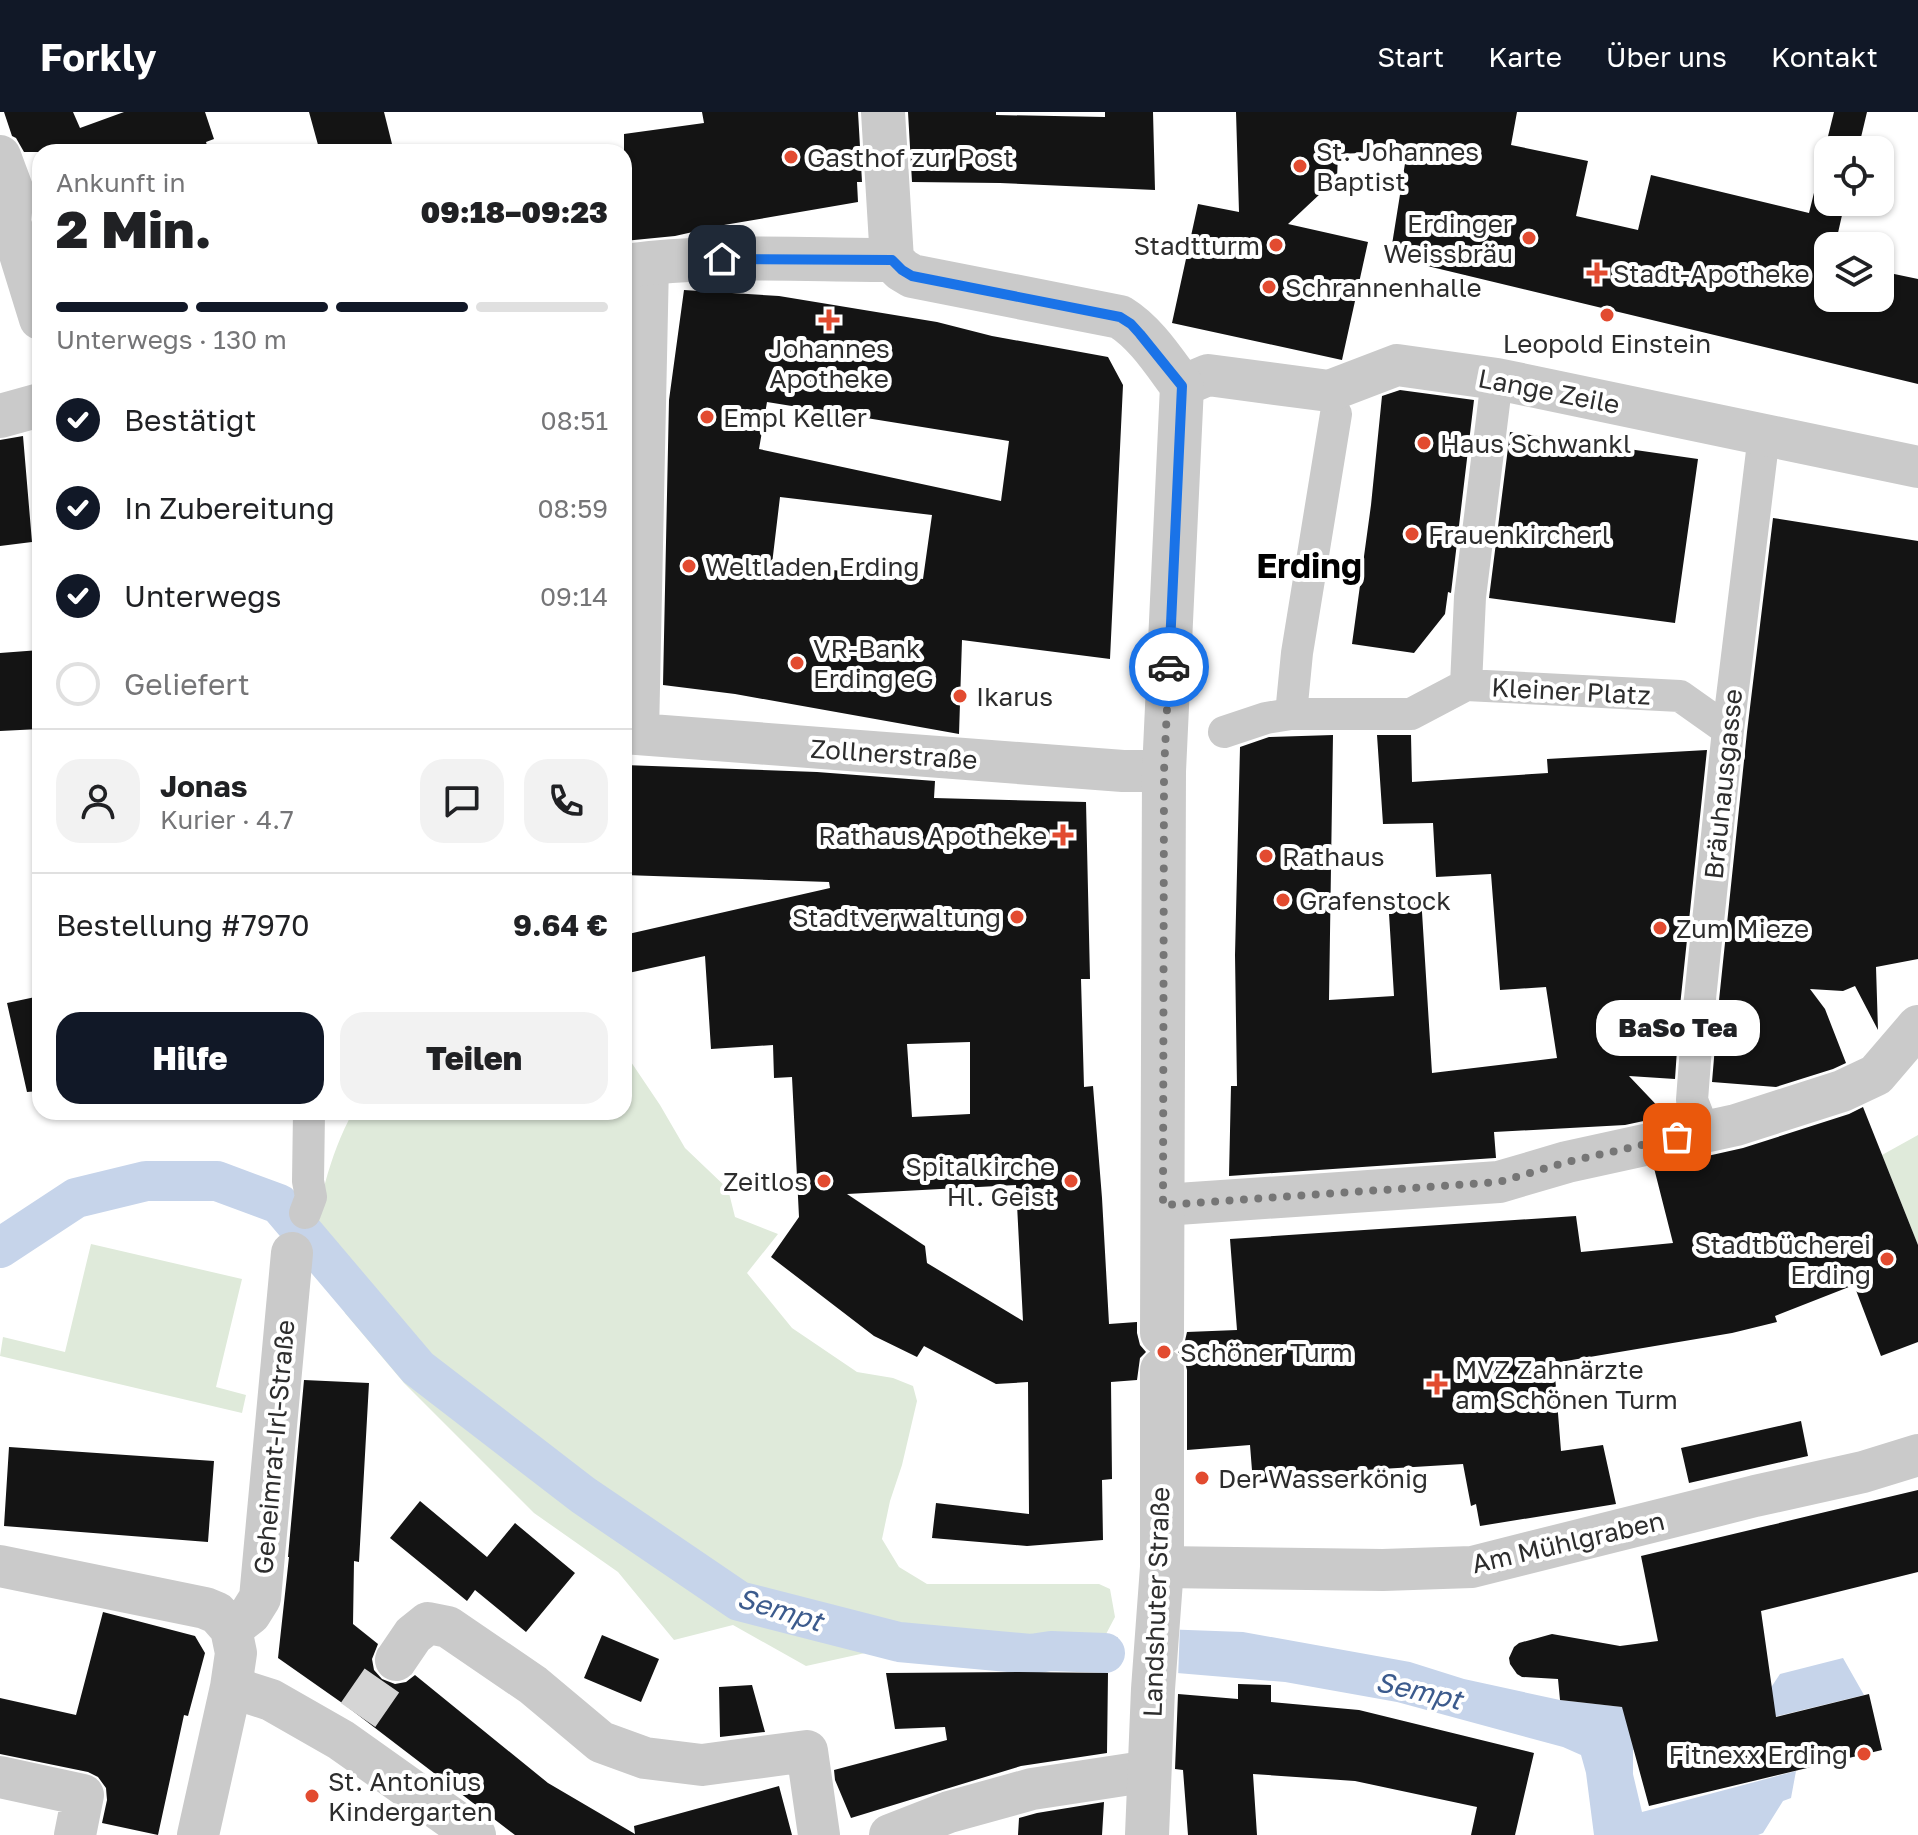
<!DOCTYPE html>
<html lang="de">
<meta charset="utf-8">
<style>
:root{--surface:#fff;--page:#f2f2f2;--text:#202124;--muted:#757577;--line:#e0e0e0;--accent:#111827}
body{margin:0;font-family:"Golos Text",sans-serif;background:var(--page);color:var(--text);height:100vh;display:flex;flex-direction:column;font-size:30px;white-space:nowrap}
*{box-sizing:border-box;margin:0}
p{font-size:26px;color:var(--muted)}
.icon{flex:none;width:44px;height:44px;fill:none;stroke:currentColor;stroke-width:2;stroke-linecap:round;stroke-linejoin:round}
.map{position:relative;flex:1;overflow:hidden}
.panel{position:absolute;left:32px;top:32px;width:600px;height:976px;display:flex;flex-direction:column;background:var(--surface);border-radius:24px;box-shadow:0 2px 6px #0004}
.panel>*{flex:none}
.tools{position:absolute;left:1814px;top:24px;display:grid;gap:16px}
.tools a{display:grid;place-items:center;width:80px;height:80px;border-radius:16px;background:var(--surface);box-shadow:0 2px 6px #0004;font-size:40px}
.pin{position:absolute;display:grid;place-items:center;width:68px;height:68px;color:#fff;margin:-34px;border-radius:16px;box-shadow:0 4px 12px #0006}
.courier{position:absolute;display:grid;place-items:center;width:80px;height:80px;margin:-40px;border:6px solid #1a73e8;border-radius:50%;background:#fff;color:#222;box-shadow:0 2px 10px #0007}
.bubble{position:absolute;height:56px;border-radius:24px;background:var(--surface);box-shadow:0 2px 6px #0004;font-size:26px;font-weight:800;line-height:56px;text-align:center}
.overview em{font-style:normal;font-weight:800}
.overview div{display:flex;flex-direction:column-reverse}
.overview{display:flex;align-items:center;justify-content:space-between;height:136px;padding:0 24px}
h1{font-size:52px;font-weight:800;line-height:60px}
.bar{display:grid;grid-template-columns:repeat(4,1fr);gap:12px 8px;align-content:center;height:96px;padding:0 24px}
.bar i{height:10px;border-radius:6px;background:var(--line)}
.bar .active{background:var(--accent)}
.bar p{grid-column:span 4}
.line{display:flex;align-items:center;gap:20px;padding:0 24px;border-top:2px solid var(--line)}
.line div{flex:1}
.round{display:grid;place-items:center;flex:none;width:84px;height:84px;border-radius:24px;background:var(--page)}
ol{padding:0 24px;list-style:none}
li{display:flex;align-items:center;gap:24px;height:88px}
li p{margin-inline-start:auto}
li .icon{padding:8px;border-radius:50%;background:var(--accent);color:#fff;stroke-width:4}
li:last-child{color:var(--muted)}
li i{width:44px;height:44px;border:4px solid var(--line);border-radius:50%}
.cta{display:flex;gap:16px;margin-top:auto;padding:16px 24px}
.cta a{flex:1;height:92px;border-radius:24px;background:var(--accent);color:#fff;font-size:32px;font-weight:800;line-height:92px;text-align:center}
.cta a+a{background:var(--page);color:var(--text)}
header{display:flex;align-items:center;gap:48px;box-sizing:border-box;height:112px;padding:0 40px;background:var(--accent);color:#fff}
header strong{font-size:38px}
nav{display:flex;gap:44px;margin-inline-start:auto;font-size:28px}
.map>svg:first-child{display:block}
.green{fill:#dfeada}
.water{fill:#c6d4ea}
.pier{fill:#fff}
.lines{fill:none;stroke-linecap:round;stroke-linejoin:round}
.canal{stroke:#c6d4ea;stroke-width:40}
.building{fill:#141414;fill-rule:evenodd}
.minor-tunnel{stroke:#d5d5d5;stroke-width:42;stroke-dasharray:42 21;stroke-linecap:butt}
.pedestrian{stroke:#cacaca;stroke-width:32}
.minor{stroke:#cacaca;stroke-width:42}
.tertiary{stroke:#cacaca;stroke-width:44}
.done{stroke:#767676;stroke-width:8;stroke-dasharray:0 14.4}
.route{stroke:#1a73e8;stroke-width:10}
.poi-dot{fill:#e24b30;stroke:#fff;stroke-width:3}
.labels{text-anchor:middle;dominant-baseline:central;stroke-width:8;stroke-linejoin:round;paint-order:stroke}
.poi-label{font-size:26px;fill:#2d2d2d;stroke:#fff;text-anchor:start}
.street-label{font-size:26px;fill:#2d2d2d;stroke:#fff}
.water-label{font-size:28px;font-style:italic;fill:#3c5b8d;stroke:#fff}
.district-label{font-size:34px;font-weight:bold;fill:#000;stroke:#fff}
</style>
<header>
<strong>Forkly</strong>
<nav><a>Start</a><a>Karte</a><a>Über uns</a><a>Kontakt</a></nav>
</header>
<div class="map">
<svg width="1918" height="1723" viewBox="0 0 1918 1723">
<rect width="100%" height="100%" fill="#fff"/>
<path class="green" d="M 629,947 L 660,993 L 685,1036 L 728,1077 L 735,1105 L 778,1122 L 747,1161 L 792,1216 L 857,1260 L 893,1266 L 913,1274 L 917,1289 L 902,1353 L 890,1389 L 882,1427 L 899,1455 L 927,1472 L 1099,1472 L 1110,1477 L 1115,1505 L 1105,1524 L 956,1521 L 806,1554 L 733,1513 L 674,1528 L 618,1460 L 534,1401 L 404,1271 L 345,1201 L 339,1183 L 309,1144 C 319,1094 328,1045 353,1000 L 624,1000 L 624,948 Z
M 1918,1023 L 1918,1133 L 1882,1043 Z
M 91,1132 L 242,1167 L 216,1275 L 246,1283 L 242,1301 L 0,1244 L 3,1225 L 65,1240 Z"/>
<path class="water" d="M 1133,1516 L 1243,1520 L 1410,1550 L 1464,1567 L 1560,1588 L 1623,1595 L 1674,1628 L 1633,1638 L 1633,1662 L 1642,1700 L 1796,1659 L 1791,1686 L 1783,1689 L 1763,1721 L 1758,1723 L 1594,1723 L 1586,1661 L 1581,1643 L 1563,1635 L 1397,1590 L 1285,1570 L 1070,1552 L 1051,1539 L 1063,1533 L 1111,1529 Z
M 1843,1546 L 1864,1583 L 1729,1616 L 1772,1574 L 1780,1562 Z"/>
<path class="pier" d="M 1133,1512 L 1180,1514 L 1178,1566 L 1117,1560 L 1118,1520 Z"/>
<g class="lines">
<path class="canal" d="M 0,1136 L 76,1086 L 146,1069 L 217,1069 L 279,1092 L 418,1256 L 583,1383 L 739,1489 L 899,1530 L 1031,1542 L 1051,1539 L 1105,1541"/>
</g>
<path class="building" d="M 4,0 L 73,0 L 80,16 L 124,0 L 205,0 L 214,27 L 206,30 L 209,40 L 24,40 L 16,26 L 12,24 Z
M 309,0 L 384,0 L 394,40 L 320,40 Z
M 702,0 L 858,0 L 862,70 L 857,70 L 858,90 L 724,113 L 675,124 L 624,129 L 624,22 L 704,11 Z
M 908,0 L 996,0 L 996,3 L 1105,5 L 1105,0 L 1153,0 L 1155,78 L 1000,71 L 912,70 Z
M 1236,0 L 1517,0 L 1511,33 L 1588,49 L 1576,104 L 1638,118 L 1651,63 L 1809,101 L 1834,0 L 1867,0 L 1858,38 L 1828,38 L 1828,90 L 1845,90 L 1835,134 L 1828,134 L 1828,186 L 1880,186 L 1880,159 L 1918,167 L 1918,272 L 1390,145 L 1407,39 L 1338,42 L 1337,66 L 1288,112 L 1368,130 L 1342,248 L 1172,211 L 1198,92 L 1239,100 Z
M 684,178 L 779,184 L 937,210 L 992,224 L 1108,245 L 1123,273 L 1110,547 L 962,528 L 959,622 L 735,582 L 663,573 L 669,288 ZM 767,290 L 1009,329 L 1001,389 L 759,337 ZM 780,385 L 932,403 L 923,467 L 772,452 Z
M 1400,278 L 1474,288 L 1451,481 L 1448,480 L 1445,502 L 1414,541 L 1352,532 L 1371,393 L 1382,284 Z
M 1510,320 L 1698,347 L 1675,511 L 1489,486 Z
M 23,324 L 32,430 L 0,434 L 0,328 Z
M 1773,406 L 1918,429 L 1918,847 L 1876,855 L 1878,918 L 1855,874 L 1843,879 L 1810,877 L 1825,897 L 1846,951 L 1833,957 L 1776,975 L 1712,970 L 1718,898 L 1747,620 Z
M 40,538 L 40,617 L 0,619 L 0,541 Z
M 1333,623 L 1329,888 L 1394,884 L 1388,785 L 1421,784 L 1432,961 L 1557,946 L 1546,875 L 1500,878 L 1491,762 L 1436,765 L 1433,711 L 1383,712 L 1377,623 L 1411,623 L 1412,670 L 1548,661 L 1547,647 L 1707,638 L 1680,894 L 1675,967 L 1629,964 L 1667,1004 L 1625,1013 L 1494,1020 L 1496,1046 L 1495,1046 L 1229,1064 L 1231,974 L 1237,974 L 1235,843 L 1240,635 L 1269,625 Z
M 624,653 L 817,660 L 935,669 L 934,686 L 1086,690 L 1090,867 L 1081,867 L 1084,975 L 1093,974 L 1102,1086 L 1109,1212 L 1137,1210 L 1137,1221 L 1140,1233 L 1146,1240 L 1140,1246 L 1137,1268 L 1111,1270 L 1112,1367 L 1102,1368 L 1103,1428 L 1027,1434 L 932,1426 L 936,1391 L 1029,1402 L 1028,1270 L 996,1272 L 924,1234 L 917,1245 L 874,1224 L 771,1145 L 799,1105 L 792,965 L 774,966 L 773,933 L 711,937 L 705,844 L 624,862 L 624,823 L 830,776 L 829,770 L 624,763 ZM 970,930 L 970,1002 L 912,1005 L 907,932 ZM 1016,1073 L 1023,1209 L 927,1151 L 925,1134 L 847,1082 Z
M 40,884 L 40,979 L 27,980 L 7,891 Z
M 1863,995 L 1918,1133 L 1918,1230 L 1881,1244 L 1854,1173 L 1775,1204 L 1777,1210 L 1732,1221 L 1554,1251 L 1561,1339 L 1603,1333 L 1616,1392 L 1480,1414 L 1476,1392 L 1471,1394 L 1463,1352 L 1316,1361 L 1316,1367 L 1253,1371 L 1250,1333 L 1187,1338 L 1187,1258 L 1184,1246 L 1178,1240 L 1184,1233 L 1187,1220 L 1237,1218 L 1230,1127 L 1576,1104 L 1581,1140 L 1673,1131 L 1654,1056 L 1743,1036 L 1849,1002 Z
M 304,1268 L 369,1271 L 359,1450 L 354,1449 L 353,1512 L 378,1532 L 372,1547 L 374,1558 L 382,1567 L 395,1572 L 406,1570 L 415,1563 L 548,1671 L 635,1722 L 634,1714 L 779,1674 L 792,1723 L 515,1723 L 345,1593 L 278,1546 L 289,1445 L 288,1445 Z
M 1801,1309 L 1808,1344 L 1689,1371 L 1681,1336 Z
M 9,1335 L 214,1349 L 208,1430 L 4,1414 Z
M 1918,1378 L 1918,1460 L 1761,1499 L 1776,1605 L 1869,1582 L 1882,1638 L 1649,1694 L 1622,1595 L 1560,1588 L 1558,1567 L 1522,1565 L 1517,1562 L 1510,1552 L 1509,1546 L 1514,1535 L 1519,1531 L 1552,1522 L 1620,1534 L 1658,1529 L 1641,1444 Z
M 420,1389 L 487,1445 L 515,1411 L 575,1461 L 526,1520 L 475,1478 L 467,1489 L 390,1426 Z
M 103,1500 L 195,1524 L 205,1541 L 188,1604 L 184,1603 L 158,1723 L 102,1711 L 107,1688 L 106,1676 L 98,1665 L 88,1660 L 0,1642 L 0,1586 L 76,1603 Z
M 602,1523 L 659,1547 L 641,1590 L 584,1566 Z
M 1019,1560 L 1108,1561 L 1107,1641 L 1021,1654 L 851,1706 L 835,1668 L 834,1658 L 947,1628 L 945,1615 L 895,1617 L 886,1561 Z
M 1238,1572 L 1271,1573 L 1271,1590 L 1359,1598 L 1534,1641 L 1515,1723 L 1471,1723 L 1477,1695 L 1355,1669 L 1253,1662 L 1257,1723 L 1188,1723 L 1183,1658 L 1175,1657 L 1178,1582 L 1238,1587 Z
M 752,1573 L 765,1620 L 720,1625 L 719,1575 Z
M 1104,1690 L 1102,1723 L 1018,1723 L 1019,1706 L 1037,1701 Z"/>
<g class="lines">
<path class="minor-tunnel" d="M 358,1603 L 396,1548"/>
<path class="pedestrian" d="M 1466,573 L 1470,485 L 1497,267
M 1291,602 L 1297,541 L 1336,302
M 1224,620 L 1266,606 L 1291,602 L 1411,602 L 1466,573 L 1680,584 L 1728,618
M 1704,1019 L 1692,988 L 1699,896 L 1728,618 L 1764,323
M 305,1101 L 311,1085 L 308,1069 L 309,1000"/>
<path class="minor" d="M 0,44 L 13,79 L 10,110 L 40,207
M 1182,274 L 1208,263 L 1329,279 L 1397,253 L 1497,267 L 1918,355
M 624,621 L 1123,659 L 1164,659
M 638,622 L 648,151
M 1163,1093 L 1499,1070 L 1567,1050 L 1736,1013 L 1842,979 L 1876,963 L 1918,914
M 0,1454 L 205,1496 L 217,1501 L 231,1517 L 236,1541 L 231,1575 L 198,1723
M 1162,1455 L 1383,1458 L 1472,1455 L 1755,1384 L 1863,1360 L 1918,1343
M 231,1517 L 250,1502 L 260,1486 L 292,1141
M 396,1548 L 413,1523 L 428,1511 L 448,1515 L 533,1573 L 601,1630 L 645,1646 L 702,1653 L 807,1639 L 819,1723
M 231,1575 L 271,1588 L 341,1628 L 475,1723
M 0,1665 L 83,1683 L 75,1723
M 890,1723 L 949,1700 L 1032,1677 L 1150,1659"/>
<path class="tertiary" d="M 883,0 L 892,148
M 624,154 C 712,142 803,148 892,148 L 902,158 L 912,164 L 1120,205 C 1146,221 1164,250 1182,274 L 1164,659 L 1162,1221
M 0,304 L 40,293
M 1147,1723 L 1153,1577 L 1162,1455 L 1162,1258"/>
</g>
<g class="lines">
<path class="done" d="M 1169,555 L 1164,659 L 1163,1093 L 1499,1070 L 1567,1050 L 1677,1025"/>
<path class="route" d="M 722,147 L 892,148 L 902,158 L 912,164 L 1120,205 L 1131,212 L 1140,222 L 1182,274 L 1169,555"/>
</g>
<g class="poi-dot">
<circle cx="791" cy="45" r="8"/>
<circle cx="1300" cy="54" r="8"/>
<circle cx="1529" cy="126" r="8"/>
<circle cx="1276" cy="133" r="8"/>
<path d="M1593 149h8v8h8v8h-8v8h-8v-8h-8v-8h8z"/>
<circle cx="1269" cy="175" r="8"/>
<circle cx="1607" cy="203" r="8"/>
<path d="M825 196h8v8h8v8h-8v8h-8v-8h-8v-8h8z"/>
<circle cx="707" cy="305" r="8"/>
<circle cx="1424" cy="331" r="8"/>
<circle cx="1412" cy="422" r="8"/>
<circle cx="689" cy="454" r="8"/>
<circle cx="797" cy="551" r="8"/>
<circle cx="960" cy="584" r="8"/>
<path d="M1059 711h8v8h8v8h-8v8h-8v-8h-8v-8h8z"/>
<circle cx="1266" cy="744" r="8"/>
<circle cx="1283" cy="788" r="8"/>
<circle cx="1017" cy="805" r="8"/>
<circle cx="1660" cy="816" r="8"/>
<circle cx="824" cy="1069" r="8"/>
<circle cx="1071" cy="1069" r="8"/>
<circle cx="1887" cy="1147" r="8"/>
<circle cx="1164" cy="1240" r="8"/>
<path d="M1433 1260h8v8h8v8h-8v8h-8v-8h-8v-8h8z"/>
<circle cx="1202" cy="1366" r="8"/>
<circle cx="1864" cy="1642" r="8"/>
<circle cx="312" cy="1684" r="8"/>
</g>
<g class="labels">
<g class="poi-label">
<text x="1316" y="39">St. Johannes<tspan x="1316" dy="30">Baptist</tspan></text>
<text x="807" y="45">Gasthof zur Post</text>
<text x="1513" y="111" text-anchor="end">Erdinger<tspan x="1513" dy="30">Weissbräu</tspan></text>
<text x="1260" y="133" text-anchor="end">Stadtturm</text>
<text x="1613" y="161">Stadt-Apotheke</text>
<text x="1285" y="175">Schrannenhalle</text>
<text x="1607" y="231" text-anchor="middle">Leopold Einstein</text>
<text x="829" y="236" text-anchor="middle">Johannes<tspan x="829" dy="30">Apotheke</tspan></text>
<text x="723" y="305">Empl Keller</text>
<text x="1440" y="331">Haus Schwankl</text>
<text x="1428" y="422">Frauenkircherl</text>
<text x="705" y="454">Weltladen Erding</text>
<text x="813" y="536">VR-Bank<tspan x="813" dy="30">Erding eG</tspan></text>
<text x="976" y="584">Ikarus</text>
<text x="1047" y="723" text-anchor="end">Rathaus Apotheke</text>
<text x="1282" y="744">Rathaus</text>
<text x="1299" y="788">Grafenstock</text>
<text x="1001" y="805" text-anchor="end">Stadtverwaltung</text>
<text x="1676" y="816">Zum Mieze</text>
<text x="1055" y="1054" text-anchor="end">Spitalkirche<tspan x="1055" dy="30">Hl. Geist</tspan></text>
<text x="808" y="1069" text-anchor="end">Zeitlos</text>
<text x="1871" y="1132" text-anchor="end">Stadtbücherei<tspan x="1871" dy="30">Erding</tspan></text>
<text x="1180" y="1240">Schöner Turm</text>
<text x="1455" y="1257">MVZ Zahnärzte<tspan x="1455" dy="30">am Schönen Turm</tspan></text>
<text x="1218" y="1366">Der Wasserkönig</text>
<text x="1848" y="1642" text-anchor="end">Fitnexx Erding</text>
<text x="328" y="1669">St. Antonius<tspan x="328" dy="30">Kindergarten</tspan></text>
</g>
<g class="street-label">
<text transform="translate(1549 279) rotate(11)">Lange Zeile</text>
<text transform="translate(1571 579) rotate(3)">Kleiner Platz</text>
<text transform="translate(894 642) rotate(4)">Zollnerstraße</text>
<text transform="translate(1723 672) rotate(-84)">Bräuhausgasse</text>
<text transform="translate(274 1335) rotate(-85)">Geheimrat-Irl-Straße</text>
<text transform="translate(1568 1430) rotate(-13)">Am Mühlgraben</text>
<text transform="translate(1156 1490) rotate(-88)">Landshuter Straße</text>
</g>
<g class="water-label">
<text transform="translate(780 1497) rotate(17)">Sempt</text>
<text transform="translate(1419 1578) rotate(13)">Sempt</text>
</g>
<g class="district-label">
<text x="1309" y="453">Erding</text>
</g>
</g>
</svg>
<div class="tools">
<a><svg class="icon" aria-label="locate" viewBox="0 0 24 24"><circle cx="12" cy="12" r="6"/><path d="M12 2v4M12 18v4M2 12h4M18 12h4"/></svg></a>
<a><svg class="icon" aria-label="layers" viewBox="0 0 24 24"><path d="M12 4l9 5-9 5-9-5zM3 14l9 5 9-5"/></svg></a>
</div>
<div class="pin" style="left:1677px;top:1025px;background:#ea580c"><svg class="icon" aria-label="bag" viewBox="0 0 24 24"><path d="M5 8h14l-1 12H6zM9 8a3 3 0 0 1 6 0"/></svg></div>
<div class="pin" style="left:722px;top:147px;background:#1f2937"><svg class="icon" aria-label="home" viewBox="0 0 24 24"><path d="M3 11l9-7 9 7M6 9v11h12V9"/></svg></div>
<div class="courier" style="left:1169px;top:555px"><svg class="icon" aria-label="car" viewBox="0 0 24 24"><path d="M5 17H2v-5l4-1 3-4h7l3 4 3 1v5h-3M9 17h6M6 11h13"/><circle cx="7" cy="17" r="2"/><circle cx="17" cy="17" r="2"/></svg></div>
<div class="bubble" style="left:1596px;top:888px;width:164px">BaSo Tea</div>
<section class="panel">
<div class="overview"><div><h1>2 Min.</h1><p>Ankunft in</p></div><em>09:18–09:23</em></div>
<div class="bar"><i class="active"></i><i class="active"></i><i class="active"></i><i></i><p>Unterwegs · 130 m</p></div>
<ol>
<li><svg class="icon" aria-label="check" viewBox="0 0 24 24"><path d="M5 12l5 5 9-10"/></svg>Bestätigt<p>08:51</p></li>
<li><svg class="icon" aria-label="check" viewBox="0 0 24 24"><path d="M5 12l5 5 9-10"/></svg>In Zubereitung<p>08:59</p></li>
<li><svg class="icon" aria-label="check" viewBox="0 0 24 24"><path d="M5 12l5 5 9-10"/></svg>Unterwegs<p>09:14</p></li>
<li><i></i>Geliefert</li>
</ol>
<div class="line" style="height:144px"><a class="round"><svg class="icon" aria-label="person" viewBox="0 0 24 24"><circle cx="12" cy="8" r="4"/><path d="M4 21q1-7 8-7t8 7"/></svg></a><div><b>Jonas</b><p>Kurier · 4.7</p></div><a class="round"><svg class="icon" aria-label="chat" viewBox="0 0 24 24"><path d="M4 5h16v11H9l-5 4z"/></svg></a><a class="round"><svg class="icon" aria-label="phone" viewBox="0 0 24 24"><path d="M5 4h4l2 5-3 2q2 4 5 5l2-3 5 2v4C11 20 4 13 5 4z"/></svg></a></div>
<div class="line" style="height:104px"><div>Bestellung #7970</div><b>9.64 €</b></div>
<div class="cta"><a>Hilfe</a><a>Teilen</a></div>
</section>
</div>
